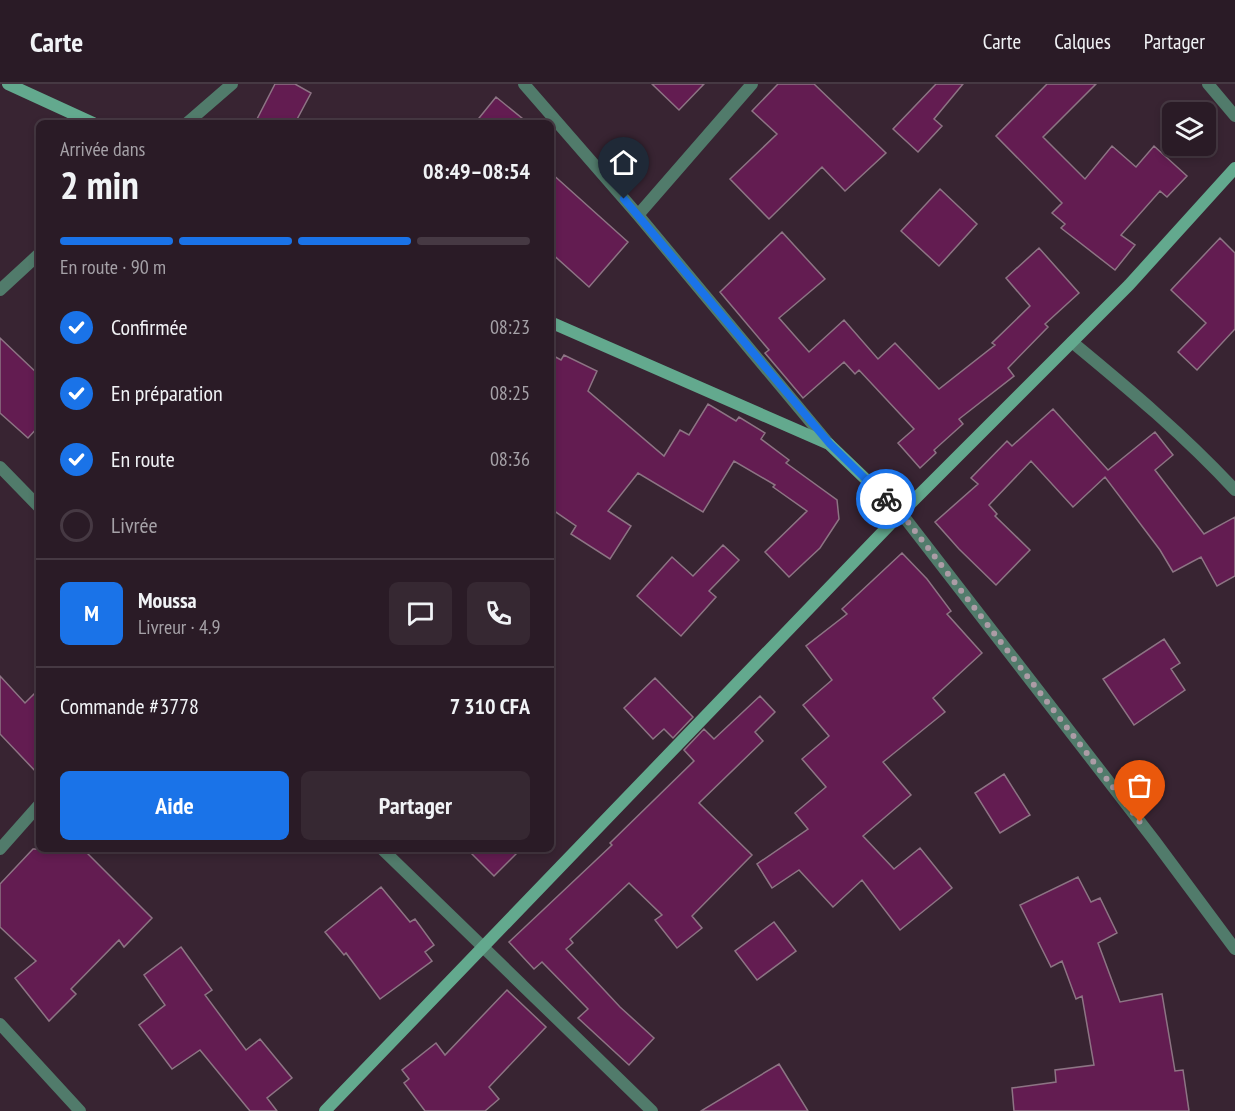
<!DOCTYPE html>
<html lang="fr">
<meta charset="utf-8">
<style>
:root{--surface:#2a1b26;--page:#362832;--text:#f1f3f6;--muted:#a5a1a7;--line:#463943;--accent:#1a73e8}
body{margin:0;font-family:"PT Sans Narrow",sans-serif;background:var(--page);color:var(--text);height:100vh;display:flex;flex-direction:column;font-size:22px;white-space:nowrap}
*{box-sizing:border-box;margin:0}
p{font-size:20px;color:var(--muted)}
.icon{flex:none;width:33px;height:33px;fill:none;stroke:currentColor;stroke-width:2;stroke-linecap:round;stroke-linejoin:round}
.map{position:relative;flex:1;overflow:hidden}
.drawer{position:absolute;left:36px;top:36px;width:518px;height:732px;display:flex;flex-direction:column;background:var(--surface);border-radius:9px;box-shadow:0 3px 9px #0003,0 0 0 2px var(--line)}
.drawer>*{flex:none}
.tools{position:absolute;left:1162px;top:18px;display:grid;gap:12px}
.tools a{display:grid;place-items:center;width:54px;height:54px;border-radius:9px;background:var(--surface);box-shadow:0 3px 9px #0003,0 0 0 2px var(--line);font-size:30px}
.pin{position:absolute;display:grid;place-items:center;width:51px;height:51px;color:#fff;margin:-62px -26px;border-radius:50% 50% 50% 0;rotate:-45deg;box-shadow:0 0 6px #0007}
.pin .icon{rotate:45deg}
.courier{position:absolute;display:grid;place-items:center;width:60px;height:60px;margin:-30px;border:4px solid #1a73e8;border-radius:50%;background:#fff;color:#222;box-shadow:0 2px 8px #0007}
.head em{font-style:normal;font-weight:600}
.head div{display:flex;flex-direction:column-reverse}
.head{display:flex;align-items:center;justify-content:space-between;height:102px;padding:0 24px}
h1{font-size:39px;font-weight:600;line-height:45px}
.bar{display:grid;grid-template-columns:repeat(4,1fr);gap:9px 6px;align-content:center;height:72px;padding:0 24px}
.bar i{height:8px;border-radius:4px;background:var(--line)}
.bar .current{background:var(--accent)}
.bar p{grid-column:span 4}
.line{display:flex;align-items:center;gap:15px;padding:0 24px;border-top:2px solid var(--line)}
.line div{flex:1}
.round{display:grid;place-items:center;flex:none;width:63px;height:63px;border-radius:9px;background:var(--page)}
ol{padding:0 24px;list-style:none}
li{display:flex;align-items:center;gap:18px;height:66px}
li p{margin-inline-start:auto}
li .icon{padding:6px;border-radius:50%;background:var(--accent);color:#fff;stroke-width:4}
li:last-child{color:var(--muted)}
li i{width:33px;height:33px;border:3px solid var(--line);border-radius:50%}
.cta{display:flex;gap:12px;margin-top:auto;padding:12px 24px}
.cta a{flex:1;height:69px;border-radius:9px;background:var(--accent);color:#fff;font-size:24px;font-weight:600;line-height:69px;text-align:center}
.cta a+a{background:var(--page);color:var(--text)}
header{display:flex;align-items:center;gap:36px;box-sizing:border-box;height:84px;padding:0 30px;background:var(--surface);border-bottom:2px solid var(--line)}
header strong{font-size:28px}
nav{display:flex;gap:33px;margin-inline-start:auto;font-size:21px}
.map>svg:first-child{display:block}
.building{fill:#631c51;stroke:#8d7484;stroke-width:1.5}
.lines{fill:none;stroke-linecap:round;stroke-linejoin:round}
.street{stroke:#517b6b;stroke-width:12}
.secondary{stroke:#63a98e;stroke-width:12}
.done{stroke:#ac9ca6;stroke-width:6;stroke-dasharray:0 10.8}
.route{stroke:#1a73e8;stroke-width:8}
</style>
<header>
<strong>Carte</strong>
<nav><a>Carte</a><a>Calques</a><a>Partager</a></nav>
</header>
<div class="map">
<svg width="1235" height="1027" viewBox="0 0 1235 1027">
<rect width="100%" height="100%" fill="#382432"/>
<path class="building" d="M 275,0 L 295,0 L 311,9 L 295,39 L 255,39 Z
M 652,0 L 704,0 L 679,26 Z
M 778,0 L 814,0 L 886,69 L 845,107 L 822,83 L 769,135 L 730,95 L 777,50 L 752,27 Z
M 936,0 L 963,0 L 934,35 L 942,42 L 918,68 L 893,45 Z
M 1047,0 L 1096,0 L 1043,53 L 1085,95 L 1112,62 L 1136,83 L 1154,62 L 1187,92 L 1167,113 L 1160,107 L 1121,151 L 1135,161 L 1115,186 L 1061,144 L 1065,140 L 1052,129 L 1062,119 L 996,52 Z
M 496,13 L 528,39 L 475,39 Z
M 550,88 L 628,158 L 589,203 L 550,168 Z
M 940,105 L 977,140 L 939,182 L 901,147 Z
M 782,148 L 825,195 L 779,234 L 809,268 L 844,236 L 878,275 L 895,259 L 939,305 L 995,261 L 992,259 L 1030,222 L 1006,194 L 1039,164 L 1079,209 L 1045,240 L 1048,243 L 1008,284 L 1014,292 L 959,335 L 963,340 L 934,366 L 936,369 L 920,384 L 898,359 L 914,345 L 859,286 L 855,290 L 844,278 L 803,314 L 765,269 L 769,266 L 720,208 Z
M 1220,154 L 1235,169 L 1235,245 L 1197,286 L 1178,268 L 1206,239 L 1171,206 Z
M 0,254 L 39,291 L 39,342 L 28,354 L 0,329 Z
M 550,270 L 561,276 L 564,271 L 597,287 L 588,307 L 664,372 L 680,346 L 689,351 L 708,320 L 736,337 L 739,333 L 765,349 L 761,355 L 789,376 L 786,379 L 837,416 L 839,435 L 820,464 L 789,493 L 765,468 L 807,427 L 773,403 L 775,401 L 734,377 L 703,428 L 638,389 L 608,427 L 631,442 L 610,475 L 571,450 L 576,442 L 550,424 Z
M 1053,325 L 1108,386 L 1155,348 L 1173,371 L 1155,386 L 1204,450 L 1235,433 L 1235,492 L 1217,502 L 1201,473 L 1173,488 L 1160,466 L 1105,393 L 1073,423 L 1031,377 L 989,421 L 997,430 L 995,432 L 1030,466 L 996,501 L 959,465 L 935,438 L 978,400 L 971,394 L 1007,357 L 1012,362 Z
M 723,461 L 739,476 L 709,507 L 716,513 L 681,552 L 637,512 L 672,473 L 693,492 Z
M 902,469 L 927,495 L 951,527 L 947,530 L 982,569 L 933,614 L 945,628 L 883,678 L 911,711 L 863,752 L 894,785 L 920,764 L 952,804 L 900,846 L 862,796 L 833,823 L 799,786 L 772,804 L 757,780 L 808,745 L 795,729 L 826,703 L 802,675 L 829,652 L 803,621 L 832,596 L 806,562 L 847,530 L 842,525 Z
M 1164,555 L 1180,579 L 1171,585 L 1185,606 L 1134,641 L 1103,595 Z
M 0,592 L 25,619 L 39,605 L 39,691 L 0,650 Z
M 655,594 L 693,633 L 673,654 L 664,645 L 653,655 L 624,624 Z
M 760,612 L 775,628 L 755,648 L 763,657 L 699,719 L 752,771 L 692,832 L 702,844 L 677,864 L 655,836 L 662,831 L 629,799 L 570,855 L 573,859 L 566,865 L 620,923 L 654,954 L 629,981 L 578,934 L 588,925 L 542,878 L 534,885 L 509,858 L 612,761 L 610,759 L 694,677 L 684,666 L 704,645 L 714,655 Z
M 1004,690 L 1030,731 L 1000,749 L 975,709 Z
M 33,765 L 83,765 L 152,834 L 124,863 L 119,856 L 71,905 L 76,910 L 49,937 L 15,894 L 36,877 L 0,843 L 0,800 Z
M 467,765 L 521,765 L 494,792 Z
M 1078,793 L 1091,818 L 1100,814 L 1117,849 L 1098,859 L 1120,918 L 1162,910 L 1175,987 L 1183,986 L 1189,1027 L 1014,1027 L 1012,1004 L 1056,998 L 1055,986 L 1094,981 L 1082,912 L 1076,915 L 1062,877 L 1051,883 L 1020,821 Z
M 381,803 L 410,838 L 415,835 L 434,861 L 425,868 L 432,877 L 380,915 L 346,869 L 344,871 L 325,848 Z
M 774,838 L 796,867 L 757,896 L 735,867 Z
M 181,863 L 212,906 L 205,911 L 246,966 L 260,955 L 292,994 L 267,1014 L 277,1027 L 250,1027 L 200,966 L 172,985 L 139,941 L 165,921 L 144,891 Z
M 507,906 L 546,943 L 489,1003 L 499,1015 L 485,1027 L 425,1027 L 404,999 L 409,995 L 402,986 L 436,959 L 445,971 Z
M 779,980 L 808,1027 L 701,1027 Z"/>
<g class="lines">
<path class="street" d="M 524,0 L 638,131 L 829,360
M 1208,0 L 1235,32
M 187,39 L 232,0
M 638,131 L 752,0
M 0,206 L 39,170
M 1072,258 C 1129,305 1185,352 1235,406
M 0,383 L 39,423
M 901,429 L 1154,756 L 1235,865
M 0,765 L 39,721
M 382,765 L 652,1027
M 0,940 L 80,1027"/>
<path class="secondary" d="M 8,0 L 93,39
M 550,238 L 829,360 L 901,429
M 325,1027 L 901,429 L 1129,201 L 1235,84"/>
</g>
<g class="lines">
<path class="done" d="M 886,415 L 901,429 L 1140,738"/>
<path class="route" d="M 624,115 L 830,360 L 886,415"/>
</g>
</svg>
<div class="tools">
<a><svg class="icon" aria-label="layers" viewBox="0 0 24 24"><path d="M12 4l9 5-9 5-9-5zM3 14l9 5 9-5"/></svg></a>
</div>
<div class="pin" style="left:1140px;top:738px;background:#ea580c"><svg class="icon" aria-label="bag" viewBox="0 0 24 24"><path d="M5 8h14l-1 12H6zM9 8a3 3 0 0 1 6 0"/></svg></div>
<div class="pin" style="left:624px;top:115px;background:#1f2937"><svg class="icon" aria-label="home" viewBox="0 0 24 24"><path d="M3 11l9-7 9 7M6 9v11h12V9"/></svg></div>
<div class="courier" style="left:886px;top:415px"><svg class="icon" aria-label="bike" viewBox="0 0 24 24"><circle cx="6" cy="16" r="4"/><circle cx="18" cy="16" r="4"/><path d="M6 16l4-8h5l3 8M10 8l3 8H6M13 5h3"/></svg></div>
<section class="drawer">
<div class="head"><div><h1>2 min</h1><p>Arrivée dans</p></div><em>08:49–08:54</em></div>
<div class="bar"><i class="current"></i><i class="current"></i><i class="current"></i><i></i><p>En route · 90 m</p></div>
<ol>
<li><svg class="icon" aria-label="check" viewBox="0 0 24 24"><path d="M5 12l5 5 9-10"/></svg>Confirmée<p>08:23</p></li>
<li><svg class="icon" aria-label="check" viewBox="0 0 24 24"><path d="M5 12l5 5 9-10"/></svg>En préparation<p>08:25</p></li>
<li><svg class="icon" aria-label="check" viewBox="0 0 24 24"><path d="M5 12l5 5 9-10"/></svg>En route<p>08:36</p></li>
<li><i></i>Livrée</li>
</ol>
<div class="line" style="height:108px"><b class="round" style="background:var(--accent);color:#fff">M</b><div><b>Moussa</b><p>Livreur · 4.9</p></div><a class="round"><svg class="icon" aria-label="chat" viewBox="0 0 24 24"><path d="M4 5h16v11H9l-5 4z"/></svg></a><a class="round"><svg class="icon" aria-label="phone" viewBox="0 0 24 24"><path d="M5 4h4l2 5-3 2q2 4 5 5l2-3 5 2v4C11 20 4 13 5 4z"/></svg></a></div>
<div class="line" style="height:78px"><div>Commande #3778</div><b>7 310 CFA</b></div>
<div class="cta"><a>Aide</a><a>Partager</a></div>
</section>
</div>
